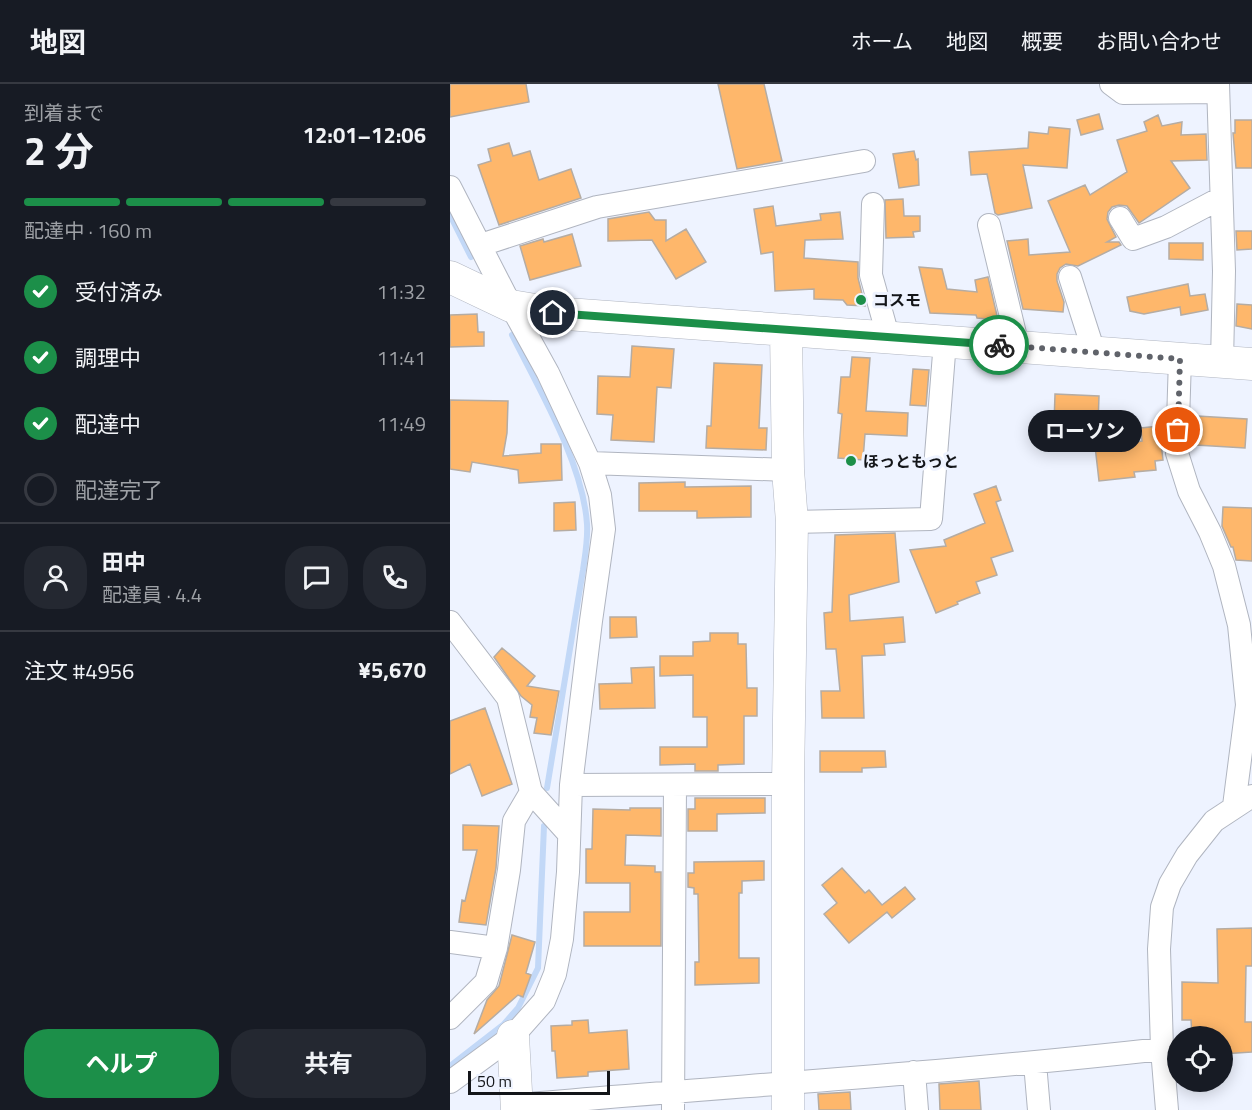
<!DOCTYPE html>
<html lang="ja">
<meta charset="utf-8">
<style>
:root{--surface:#171b24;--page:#242831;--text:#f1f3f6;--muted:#9ea1a6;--line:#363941;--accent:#1c8f49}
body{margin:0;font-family:"Titillium Web","Noto Sans JP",sans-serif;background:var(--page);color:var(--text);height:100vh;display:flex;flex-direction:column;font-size:22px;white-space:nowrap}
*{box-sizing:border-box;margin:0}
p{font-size:20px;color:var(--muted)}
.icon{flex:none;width:33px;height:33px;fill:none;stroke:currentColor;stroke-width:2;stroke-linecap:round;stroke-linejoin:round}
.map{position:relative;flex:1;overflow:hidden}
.panel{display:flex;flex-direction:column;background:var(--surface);width:450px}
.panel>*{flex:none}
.buttons{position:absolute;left:717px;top:942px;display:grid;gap:12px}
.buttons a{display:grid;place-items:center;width:66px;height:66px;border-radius:50%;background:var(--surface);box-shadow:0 3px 15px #0003;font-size:30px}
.scale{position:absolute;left:18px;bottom:15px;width:142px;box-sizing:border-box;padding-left:6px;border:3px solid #131519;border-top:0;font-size:16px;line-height:21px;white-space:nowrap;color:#131519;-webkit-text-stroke:4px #eef3ff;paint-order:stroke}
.pin{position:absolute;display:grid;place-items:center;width:51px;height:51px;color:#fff;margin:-26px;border:3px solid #fff;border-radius:50%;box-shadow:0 2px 6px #0007}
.courier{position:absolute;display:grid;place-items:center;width:60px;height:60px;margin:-30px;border:4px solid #1c8f49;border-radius:50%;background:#fff;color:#222;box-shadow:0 2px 8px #0007}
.bubble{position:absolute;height:42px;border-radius:21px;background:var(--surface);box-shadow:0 3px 15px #0003;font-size:20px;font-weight:700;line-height:42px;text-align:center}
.summary em{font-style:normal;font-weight:700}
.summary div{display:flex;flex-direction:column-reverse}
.summary{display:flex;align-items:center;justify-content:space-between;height:102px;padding:0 24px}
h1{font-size:39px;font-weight:700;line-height:45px}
.bar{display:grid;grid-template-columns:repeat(4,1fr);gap:9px 6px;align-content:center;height:72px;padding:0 24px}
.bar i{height:8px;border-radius:4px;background:var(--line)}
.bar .selected{background:var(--accent)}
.bar p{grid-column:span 4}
.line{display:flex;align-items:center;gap:15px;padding:0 24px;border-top:2px solid var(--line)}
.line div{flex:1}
.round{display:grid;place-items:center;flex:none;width:63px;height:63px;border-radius:24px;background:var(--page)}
ol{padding:0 24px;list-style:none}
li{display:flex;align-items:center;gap:18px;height:66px}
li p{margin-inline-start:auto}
li .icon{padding:6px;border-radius:50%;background:var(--accent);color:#fff;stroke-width:4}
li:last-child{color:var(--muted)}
li i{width:33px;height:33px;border:3px solid var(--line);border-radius:50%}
.primary-button{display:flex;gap:12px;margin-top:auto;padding:12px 24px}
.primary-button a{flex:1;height:69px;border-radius:24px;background:var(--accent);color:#fff;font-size:24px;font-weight:700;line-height:69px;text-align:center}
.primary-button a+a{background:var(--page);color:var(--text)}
header{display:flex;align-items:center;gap:36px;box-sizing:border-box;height:84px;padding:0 30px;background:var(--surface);border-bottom:2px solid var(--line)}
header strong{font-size:28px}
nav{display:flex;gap:33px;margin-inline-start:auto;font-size:21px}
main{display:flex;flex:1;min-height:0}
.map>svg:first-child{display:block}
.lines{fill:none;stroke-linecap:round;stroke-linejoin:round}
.stream{stroke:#c2d8f7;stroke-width:6}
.building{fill:#feb76b;stroke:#b5aca3;stroke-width:1.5}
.street-casing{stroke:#b0b5c0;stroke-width:24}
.secondary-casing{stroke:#b0b5c0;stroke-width:33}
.street{stroke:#fff;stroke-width:22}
.secondary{stroke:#fff;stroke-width:32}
.done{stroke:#60636a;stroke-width:6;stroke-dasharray:0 10.8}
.route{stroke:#1c8f49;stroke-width:8}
.poi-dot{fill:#1c8f49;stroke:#eef3ff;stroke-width:2}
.labels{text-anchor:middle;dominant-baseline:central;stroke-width:6;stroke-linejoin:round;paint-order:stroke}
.poi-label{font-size:16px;font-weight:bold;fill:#131519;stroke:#eef3ff;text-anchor:start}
</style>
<header>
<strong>地図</strong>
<nav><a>ホーム</a><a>地図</a><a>概要</a><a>お問い合わせ</a></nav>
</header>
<main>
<section class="panel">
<div class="summary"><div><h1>2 分</h1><p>到着まで</p></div><em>12:01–12:06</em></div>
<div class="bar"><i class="selected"></i><i class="selected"></i><i class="selected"></i><i></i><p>配達中 · 160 m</p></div>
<ol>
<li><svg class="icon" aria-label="check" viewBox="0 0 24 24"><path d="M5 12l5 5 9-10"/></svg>受付済み<p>11:32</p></li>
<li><svg class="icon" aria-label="check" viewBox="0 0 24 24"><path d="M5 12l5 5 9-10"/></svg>調理中<p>11:41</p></li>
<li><svg class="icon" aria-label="check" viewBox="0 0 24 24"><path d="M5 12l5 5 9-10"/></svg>配達中<p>11:49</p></li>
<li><i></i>配達完了</li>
</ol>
<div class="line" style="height:108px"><a class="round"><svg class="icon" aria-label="person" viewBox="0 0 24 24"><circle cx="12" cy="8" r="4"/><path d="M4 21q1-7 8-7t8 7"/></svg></a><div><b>田中</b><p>配達員 · 4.4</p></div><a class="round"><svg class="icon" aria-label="chat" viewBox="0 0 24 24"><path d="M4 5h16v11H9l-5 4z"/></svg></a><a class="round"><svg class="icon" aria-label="phone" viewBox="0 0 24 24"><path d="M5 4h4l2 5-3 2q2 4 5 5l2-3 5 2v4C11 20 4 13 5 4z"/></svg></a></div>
<div class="line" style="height:78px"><div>注文 #4956</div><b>¥5,670</b></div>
<div class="primary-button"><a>ヘルプ</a><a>共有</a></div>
</section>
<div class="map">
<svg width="802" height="1026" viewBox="0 0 802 1026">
<rect width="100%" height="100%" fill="#eef3ff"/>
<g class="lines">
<path class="stream" d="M 0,131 L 21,173
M 62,251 C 89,305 133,379 137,440 C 138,456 135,471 133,486 L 97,704
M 0,982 L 54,940 L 68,924 L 88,884 L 94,742"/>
</g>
<path class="building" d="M 0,0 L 76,0 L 79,18 L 0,33 Z
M 268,0 L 314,0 L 332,77 L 287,85 Z
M 649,30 L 653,45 L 631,51 L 627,36 Z
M 708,31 L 712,42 L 732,38 L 731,51 L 756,50 L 757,76 L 721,77 L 740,104 L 689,139 L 677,122 L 669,121 L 662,123 L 658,128 L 657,135 L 666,153 L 657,158 L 669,158 L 671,161 L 628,182 L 616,180 L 610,184 L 607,190 L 607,197 L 614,218 L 613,228 L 573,225 L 557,157 L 578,155 L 579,171 L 620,168 L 598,117 L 635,101 L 640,111 L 677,88 L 667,56 L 697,47 L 694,38 Z
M 785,36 L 802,36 L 802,84 L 786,84 L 783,49 L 785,49 Z
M 599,43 L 620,45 L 617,84 L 573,81 L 582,124 L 548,131 L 545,129 L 537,90 L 521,91 L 519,68 L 578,64 L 579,48 L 598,50 Z
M 59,59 L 63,72 L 80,67 L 89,96 L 121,85 L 131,114 L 49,141 L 28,81 L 41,77 L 38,65 Z
M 464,67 L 466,76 L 468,75 L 469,101 L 449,104 L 443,70 Z
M 453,115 L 454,132 L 470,132 L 470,147 L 463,148 L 464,153 L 436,154 L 435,116 Z
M 323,122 L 326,142 L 371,136 L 370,130 L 390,128 L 393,155 L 355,156 L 354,174 L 408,178 L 408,194 L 415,222 L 397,221 L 393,216 L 364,215 L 364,205 L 325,207 L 323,168 L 311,170 L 304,125 Z
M 199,128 L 205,136 L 216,136 L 216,157 L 236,145 L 256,178 L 226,195 L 202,156 L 158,157 L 158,135 Z
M 786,147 L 802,147 L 802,165 L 787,166 Z
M 122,150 L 131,182 L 80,196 L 70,162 L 93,155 L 94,158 Z
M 719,159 L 753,159 L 753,176 L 719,175 Z
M 469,183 L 492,185 L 497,205 L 527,208 L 525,196 L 538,193 L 548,236 L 527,234 L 526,231 L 480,229 Z
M 738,200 L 740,212 L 755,210 L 758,226 L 731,231 L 730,223 L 694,230 L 680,227 L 677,213 Z
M 787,220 L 802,221 L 802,245 L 786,242 Z
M 27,230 L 28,248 L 34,248 L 34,262 L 0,263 L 0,231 Z
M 182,262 L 224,265 L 221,304 L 207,303 L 204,358 L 161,356 L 163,331 L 147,330 L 148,292 L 180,293 Z
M 402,273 L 420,274 L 416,327 L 458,329 L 457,352 L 415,350 L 413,376 L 388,374 L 392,330 L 388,329 L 391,293 L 400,293 Z
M 264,279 L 312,281 L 309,344 L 317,344 L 316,366 L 256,364 L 257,342 L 261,342 Z
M 463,285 L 479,286 L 476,322 L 460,321 Z
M 605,310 L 649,312 L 648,341 L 604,340 Z
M 0,316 L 58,317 L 57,349 L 53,372 L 91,369 L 91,360 L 111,360 L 112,396 L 69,399 L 68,386 L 22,378 L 20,388 L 0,385 Z
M 747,332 L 797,335 L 795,364 L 746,361 Z
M 709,342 L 713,376 L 705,377 L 706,386 L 684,388 L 685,393 L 649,397 L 645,362 L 692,357 L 691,344 Z
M 235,398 L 235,403 L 301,402 L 301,433 L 247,434 L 247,427 L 189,427 L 189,399 Z
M 546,402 L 551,416 L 546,418 L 563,467 L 541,474 L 547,491 L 526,498 L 530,509 L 507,518 L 508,520 L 486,529 L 460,466 L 496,462 L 494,456 L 535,439 L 524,410 Z
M 125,418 L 126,446 L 104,447 L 104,419 Z
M 773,423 L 802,424 L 802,477 L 786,476 L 783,463 L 781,463 L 772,442 Z
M 445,449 L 449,498 L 399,511 L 400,537 L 453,533 L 455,558 L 434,560 L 435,571 L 412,572 L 414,634 L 372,634 L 371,607 L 390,607 L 386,565 L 376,565 L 374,529 L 382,528 L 385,451 Z
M 160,533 L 186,533 L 187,553 L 160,554 Z
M 260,549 L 288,549 L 288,560 L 296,560 L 297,604 L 307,604 L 307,632 L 294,632 L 294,680 L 268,681 L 268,687 L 245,687 L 245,680 L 210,681 L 210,663 L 257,663 L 257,633 L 243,633 L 243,591 L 210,592 L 210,572 L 243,572 L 243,558 L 260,557 Z
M 52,564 L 85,592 L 77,602 L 109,607 L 101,651 L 84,649 L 87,634 L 80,633 L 82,621 L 71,612 L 44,573 Z
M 204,583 L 205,624 L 150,625 L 149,600 L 182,599 L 181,584 Z
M 35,624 L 62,700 L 32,712 L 20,680 L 0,690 L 0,637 Z
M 370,667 L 435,667 L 436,683 L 412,684 L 412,688 L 370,688 Z
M 245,714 L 315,714 L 315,729 L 267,730 L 267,747 L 238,747 L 238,725 L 245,725 Z
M 180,724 L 211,724 L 211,752 L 176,751 L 175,781 L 205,782 L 205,788 L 211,788 L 211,862 L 134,862 L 134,828 L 180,828 L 180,799 L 136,799 L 136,765 L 142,765 L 143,725 L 180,726 Z
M 13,741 L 49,742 L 46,784 L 36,841 L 9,838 L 12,816 L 15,817 L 27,766 L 13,766 Z
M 314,777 L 314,796 L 292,797 L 292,809 L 289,809 L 289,874 L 309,874 L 309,899 L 245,901 L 245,878 L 249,878 L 248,810 L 244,810 L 244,804 L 238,803 L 238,789 L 244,789 L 244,778 Z
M 392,784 L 415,809 L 419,806 L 432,821 L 455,803 L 465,815 L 442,834 L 437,828 L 399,859 L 374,830 L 387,819 L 372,801 Z
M 802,844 L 802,882 L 796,882 L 795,938 L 802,938 L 802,968 L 772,970 L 772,952 L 742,952 L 741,936 L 732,936 L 732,898 L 768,899 L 767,845 Z
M 62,851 L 85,858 L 76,889 L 81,891 L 73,913 L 68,911 L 24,950 L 37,916 L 49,902 Z
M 138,936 L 139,949 L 177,946 L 179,985 L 138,988 L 138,992 L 107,994 L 105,967 L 102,967 L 101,942 L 122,941 L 122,937 Z
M 529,997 L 531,1026 L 490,1026 L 489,1000 Z
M 400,1008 L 401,1026 L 369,1026 L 368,1010 Z"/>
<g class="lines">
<defs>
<path id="street" d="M 661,0 L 673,9 L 768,8
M 768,0 L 774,187 L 772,278
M 0,103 L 61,222 L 98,289 L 140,379 L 150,411 L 154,445 L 141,537 L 121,701 L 118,788 L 112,855 L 105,890 L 94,917 L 63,952 L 0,998
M 423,120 L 421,191 L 438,252
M 670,134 L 683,155 L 716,143 L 771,114
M 539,141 L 568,262
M 31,161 L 147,123 L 414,77
M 620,193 L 644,268
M 730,275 L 727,369 L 739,407 L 760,448 L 774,482 L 789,541 L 797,621 L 784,722
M 140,379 L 338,386
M 342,438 L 481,435 L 495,257
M 0,538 L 58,614 L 81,708 L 118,749
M 121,701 L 338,700
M 0,858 L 46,864
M 0,934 L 36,898 L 46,864 L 59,786 L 64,737 L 81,708
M 585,979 L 589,1026
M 464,988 L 467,1026
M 67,1021 C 282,1002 498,989 712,965
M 223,1026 L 225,701
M 717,1026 L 712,965 L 709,865 L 712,823 L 720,800 L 737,771 L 764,737 L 802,712"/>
<path id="secondary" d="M 0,193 L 61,222 L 103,229 L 802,280
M 336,246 L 338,386 L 342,438 L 338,700 L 338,1026
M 63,952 L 67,1026"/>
</defs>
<use href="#street" class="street-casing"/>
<use href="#secondary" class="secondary-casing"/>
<use href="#street" class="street"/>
<use href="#secondary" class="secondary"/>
</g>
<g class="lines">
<path class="done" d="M 549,261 L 730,275 L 728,346"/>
<path class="route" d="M 103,229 L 549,261"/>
</g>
<g class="poi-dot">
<circle cx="411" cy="216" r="6"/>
<circle cx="401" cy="377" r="6"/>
</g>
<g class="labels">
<g class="poi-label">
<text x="423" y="216">コスモ</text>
<text x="413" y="377">ほっともっと</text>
</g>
</g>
</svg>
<div class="buttons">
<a><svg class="icon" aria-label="locate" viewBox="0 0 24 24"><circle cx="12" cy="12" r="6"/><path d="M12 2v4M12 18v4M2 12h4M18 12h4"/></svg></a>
</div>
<div class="scale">50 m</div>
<div class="pin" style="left:728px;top:346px;background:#ea580c"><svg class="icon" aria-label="bag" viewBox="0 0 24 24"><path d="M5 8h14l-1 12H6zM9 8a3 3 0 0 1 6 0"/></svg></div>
<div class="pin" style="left:103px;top:229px;background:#1f2937"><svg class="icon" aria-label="home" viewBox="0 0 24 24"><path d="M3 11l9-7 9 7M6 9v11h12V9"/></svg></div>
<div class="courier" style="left:549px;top:261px"><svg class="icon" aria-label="bike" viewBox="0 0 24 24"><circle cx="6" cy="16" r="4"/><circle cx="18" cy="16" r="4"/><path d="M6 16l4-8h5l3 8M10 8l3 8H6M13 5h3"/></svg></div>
<div class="bubble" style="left:578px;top:326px;width:114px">ローソン</div>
</div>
</main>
